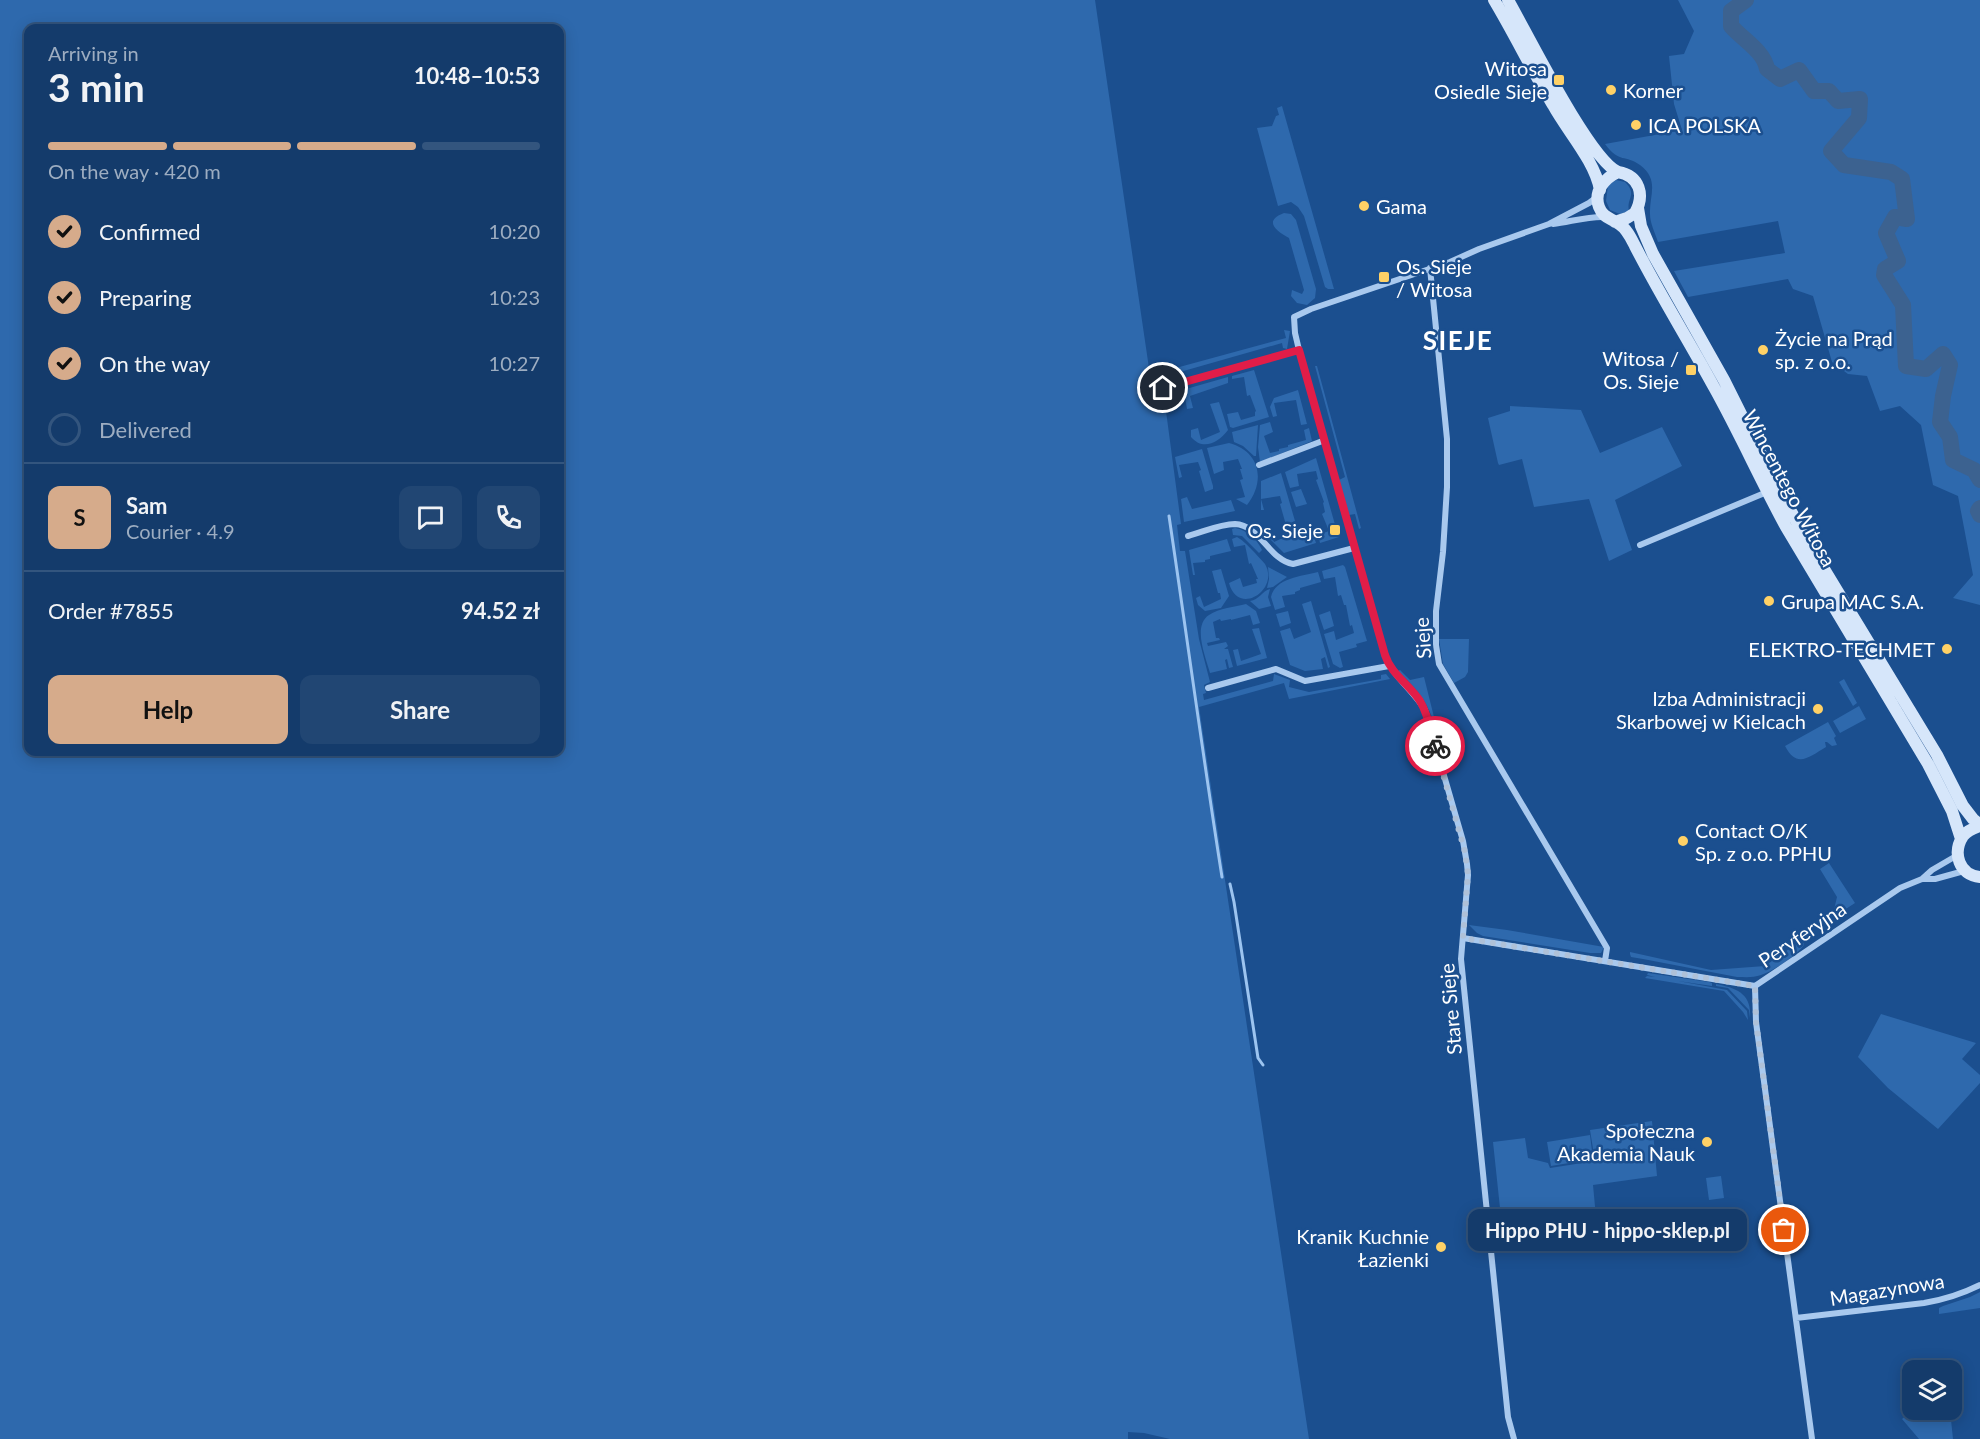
<!DOCTYPE html>
<meta charset="utf-8">
<style>
:root{--surface:#143b6b;--page:#214673;--text:#f1f3f6;--muted:#9dadc1;--line:#33557e;--accent:#d6ab8b}
body{margin:0;font-family:Lato,sans-serif;background:var(--page);color:var(--text);height:100vh;display:flex;flex-direction:column;font-size:22px;white-space:nowrap}
*{box-sizing:border-box;margin:0}
p{font-size:20px;color:var(--muted)}
.icon{flex:none;width:33px;height:33px;fill:none;stroke:currentColor;stroke-width:2;stroke-linecap:round;stroke-linejoin:round}
.map{position:relative;flex:1;overflow:hidden}
.drawer{position:absolute;left:24px;top:24px;width:540px;height:732px;display:flex;flex-direction:column;background:var(--surface);border-radius:12px;box-shadow:0 3px 15px #0003,0 0 0 2px var(--line)}
.drawer>*{flex:none}
.fabs{position:absolute;left:1902px;top:1360px;display:grid;gap:12px}
.fabs a{display:grid;place-items:center;width:60px;height:60px;border-radius:12px;background:var(--surface);box-shadow:0 3px 15px #0003,0 0 0 2px var(--line);font-size:30px}
.pin{position:absolute;display:grid;place-items:center;width:51px;height:51px;color:#fff;margin:-26px;border:3px solid #fff;border-radius:50%;box-shadow:0 2px 6px #0007}
.courier{position:absolute;display:grid;place-items:center;width:60px;height:60px;margin:-30px;border:4px solid #e11d48;border-radius:50%;background:#fff;color:#222;box-shadow:0 2px 8px #0007}
.bubble{position:absolute;height:42px;border-radius:12px;background:var(--surface);box-shadow:0 3px 15px #0003,0 0 0 2px var(--line);font-size:20px;font-weight:700;line-height:42px;text-align:center}
.head em{font-style:normal;font-weight:700}
.head div{display:flex;flex-direction:column-reverse}
.head{display:flex;align-items:center;justify-content:space-between;height:102px;padding:0 24px}
h1{font-size:39px;font-weight:700;line-height:45px}
.bar{display:grid;grid-template-columns:repeat(4,1fr);gap:9px 6px;align-content:center;height:72px;padding:0 24px}
.bar i{height:8px;border-radius:4px;background:var(--line)}
.bar .selected{background:var(--accent)}
.bar p{grid-column:span 4}
.line{display:flex;align-items:center;gap:15px;padding:0 24px;border-top:2px solid var(--line)}
.line div{flex:1}
.round{display:grid;place-items:center;flex:none;width:63px;height:63px;border-radius:12px;background:var(--page)}
ol{padding:0 24px;list-style:none}
li{display:flex;align-items:center;gap:18px;height:66px}
li p{margin-inline-start:auto}
li .icon{padding:6px;border-radius:50%;background:var(--accent);color:#111;stroke-width:4}
li:last-child{color:var(--muted)}
li i{width:33px;height:33px;border:3px solid var(--line);border-radius:50%}
.button{display:flex;gap:12px;margin-top:auto;padding:12px 24px}
.button a{flex:1;height:69px;border-radius:12px;background:var(--accent);color:#111;font-size:24px;font-weight:700;line-height:69px;text-align:center}
.button a+a{background:var(--page);color:var(--text)}
.map>svg:first-child{display:block}
.green{fill:#2e69ad;fill-rule:evenodd}
.lines{fill:none;stroke-linecap:round;stroke-linejoin:round}
.stream{stroke:#9cc4f0;stroke-width:3}
.river{stroke:#3c6290;stroke-width:16}
.street{stroke:#a9c9ee;stroke-width:6}
.secondary{stroke:#d6e6fa;stroke-width:12}
.done{stroke:#afc1d8;stroke-width:6;stroke-dasharray:0 10.8}
.route{stroke:#e11d48;stroke-width:8}
.poi-dot{fill:#ffd166;stroke:#1b4f8f;stroke-width:2}
.labels{text-anchor:middle;dominant-baseline:central;stroke-width:5;stroke-linejoin:round;paint-order:stroke}
.poi-label{font-size:20px;fill:#fff;stroke:#1b4f8f;text-anchor:end}
.street-label{font-size:20px;fill:#fff;stroke:#1b4f8f}
.district-label{font-size:26px;font-weight:bold;letter-spacing:1.5px;fill:#fff;stroke:#1b4f8f}
</style>
<div class="map">
<svg width="1980" height="1439" viewBox="0 0 1980 1439">
<rect width="100%" height="100%" fill="#1b4f8f"/>
<path class="green" d="M 0,0 L 1095,0 L 1150,375 L 1286,338 L 1284,330 L 1290,331 L 1287,349 L 1283,348 L 1282,343 L 1159,378 L 1161,392 L 1158,394 L 1159,397 L 1164,396 L 1181,524 L 1177,525 L 1180,551 L 1185,551 L 1199,639 L 1210,682 L 1204,685 L 1206,693 L 1203,694 L 1204,700 L 1273,681 L 1274,674 L 1290,680 L 1289,687 L 1309,692 L 1381,679 L 1381,675 L 1386,674 L 1390,679 L 1289,699 L 1284,683 L 1199,707 L 1309,1439 L 1170,1439 L 1144,1433 L 1128,1432 L 1128,1439 L 0,1439 ZM 28,28 L 560,28 L 560,752 L 28,752 Z
M 1678,0 L 1980,0 L 1980,605 L 1953,598 L 1973,575 L 1958,496 L 1933,485 L 1921,425 L 1900,406 L 1880,411 L 1867,376 L 1848,374 L 1832,362 L 1813,296 L 1793,289 L 1788,279 L 1688,297 L 1674,271 L 1785,253 L 1778,221 L 1658,242 C 1655,233 1650,223 1650,214 C 1649,196 1660,180 1640,165 C 1625,154 1620,164 1605,144 L 1682,130 L 1674,104 L 1669,56 L 1684,54 L 1694,31 Z
M 1282,106 L 1334,289 L 1328,289 L 1325,287 L 1304,216 L 1298,207 L 1291,202 L 1278,206 L 1257,128 L 1272,126 L 1276,116 L 1279,115 L 1277,108 Z
M 1616,180 L 1625,182 C 1638,195 1626,198 1629,211 L 1620,214 L 1610,210 L 1606,201 L 1608,185 Z
M 1284,213 L 1291,214 L 1296,220 L 1316,289 L 1315,298 L 1307,305 L 1297,303 L 1291,296 L 1292,290 L 1302,294 L 1304,290 L 1289,238 C 1276,231 1263,221 1284,213 Z
M 1315,366 L 1317,366 L 1361,528 L 1359,529 L 1355,514 L 1349,515 L 1339,480 L 1345,477 Z
M 1254,370 L 1269,417 L 1233,428 L 1230,427 L 1227,414 L 1238,412 L 1241,420 L 1255,416 L 1255,412 L 1256,411 L 1250,395 L 1247,396 L 1244,377 L 1232,379 L 1232,376 Z
M 1228,377 L 1228,383 L 1190,396 L 1193,408 L 1187,409 L 1184,391 L 1186,389 Z
M 1298,390 L 1307,424 L 1301,425 L 1296,400 L 1274,403 L 1277,416 L 1273,417 L 1270,407 L 1274,398 Z
M 1219,402 L 1228,430 C 1218,443 1203,451 1191,437 L 1191,430 L 1198,428 L 1201,440 L 1220,432 L 1210,404 Z
M 1510,406 L 1581,410 L 1600,453 L 1662,427 L 1682,466 L 1615,500 L 1632,550 L 1609,561 L 1589,499 L 1534,507 L 1522,459 L 1499,465 L 1498,463 L 1488,418 L 1510,411 Z
M 1270,422 L 1273,432 L 1264,436 L 1270,453 L 1279,451 L 1279,449 L 1288,447 L 1288,445 L 1306,440 L 1304,430 L 1309,428 L 1312,441 L 1260,462 L 1258,447 L 1260,425 Z
M 1258,425 L 1256,456 L 1254,456 L 1243,446 L 1234,442 L 1232,432 Z
M 1229,443 C 1260,451 1266,481 1247,505 L 1236,499 L 1245,497 L 1240,480 L 1243,479 L 1240,469 L 1242,469 L 1238,459 L 1223,462 L 1224,470 L 1214,474 L 1207,448 Z
M 1202,449 L 1213,486 L 1213,489 L 1205,492 L 1199,471 L 1201,470 L 1198,462 L 1179,465 L 1182,477 L 1179,478 L 1175,457 Z
M 1316,458 L 1336,528 L 1333,529 L 1335,534 L 1338,534 L 1339,537 L 1320,543 L 1318,535 L 1329,531 L 1322,514 L 1325,512 L 1323,503 L 1324,502 L 1316,480 L 1318,479 L 1316,471 L 1297,474 L 1299,486 L 1290,488 L 1285,472 Z
M 1281,473 L 1295,521 L 1286,525 L 1280,504 L 1282,503 L 1280,496 L 1261,499 L 1264,510 L 1261,510 L 1261,481 Z
M 1301,489 L 1307,504 L 1296,507 L 1291,492 Z
M 1187,497 L 1192,509 L 1231,500 L 1235,511 L 1184,522 L 1181,499 Z
M 1235,528 C 1247,530 1257,539 1262,550 L 1259,553 L 1242,536 L 1233,535 L 1232,529 Z
M 1267,531 L 1270,531 L 1274,542 L 1285,537 L 1286,539 L 1291,537 L 1292,539 L 1313,534 L 1316,543 L 1284,553 L 1270,539 Z
M 1237,537 C 1244,541 1249,547 1255,553 C 1258,557 1262,560 1265,564 C 1280,590 1238,617 1229,583 L 1240,578 L 1243,587 L 1257,583 L 1256,579 L 1258,579 L 1251,563 L 1249,564 L 1245,545 L 1234,547 L 1232,539 Z
M 1227,539 L 1231,551 L 1210,556 L 1210,559 L 1205,560 L 1205,562 L 1193,563 L 1195,575 L 1193,575 L 1189,550 Z
M 1343,565 L 1345,567 L 1367,641 L 1356,644 L 1357,647 L 1339,652 L 1343,667 L 1340,668 L 1333,664 L 1324,634 L 1334,631 L 1336,640 L 1354,633 L 1352,625 L 1350,626 L 1346,605 L 1344,605 L 1341,595 L 1338,596 L 1335,577 L 1324,579 L 1322,571 Z
M 1268,567 L 1287,577 L 1273,587 L 1267,588 L 1269,579 Z
M 1221,569 L 1229,596 L 1221,608 L 1205,611 L 1198,605 L 1196,598 L 1200,596 L 1204,607 L 1221,599 L 1220,593 L 1218,593 L 1212,571 Z
M 1318,572 L 1321,582 L 1300,588 L 1300,590 L 1295,592 L 1295,594 L 1282,596 L 1285,607 L 1275,610 L 1271,597 C 1275,578 1302,576 1318,572 Z
M 1270,589 L 1268,597 L 1271,606 L 1259,609 L 1250,601 C 1259,600 1262,591 1270,589 Z
M 1311,601 L 1330,667 L 1328,668 L 1325,657 L 1321,659 L 1323,669 L 1305,671 L 1290,665 L 1280,631 L 1290,628 L 1294,639 L 1311,632 L 1302,604 Z
M 1246,604 L 1256,611 L 1260,623 L 1253,625 L 1250,615 L 1231,620 L 1231,619 L 1221,621 L 1220,619 L 1213,622 L 1216,638 L 1219,638 L 1220,640 L 1207,643 L 1208,646 L 1226,642 L 1228,646 L 1224,649 L 1228,649 L 1233,667 L 1229,668 L 1227,659 L 1225,660 L 1227,669 L 1210,673 C 1206,658 1192,626 1209,615 C 1219,608 1235,607 1246,604 Z
M 1288,611 L 1291,623 L 1280,627 L 1276,614 Z
M 1330,611 L 1334,626 L 1324,630 L 1319,615 Z
M 1259,628 L 1267,658 L 1237,666 L 1233,650 L 1238,649 L 1241,661 L 1261,654 L 1252,629 Z
M 1439,639 L 1469,639 L 1468,672 L 1465,677 L 1454,683 L 1443,664 Z
M 1400,670 L 1410,680 L 1424,677 L 1435,721 L 1433,720 C 1425,697 1415,688 1398,671 Z
M 1844,679 L 1857,703 L 1853,706 L 1839,682 Z
M 1859,706 L 1866,719 L 1840,733 L 1833,721 Z
M 1828,722 L 1836,736 L 1834,738 L 1837,745 L 1832,746 L 1827,742 L 1825,742 L 1826,747 C 1809,757 1797,769 1785,746 Z
M 1829,863 L 1855,903 L 1832,918 L 1837,897 L 1820,869 Z
M 1469,925 L 1507,930 L 1604,947 L 1601,953 L 1590,953 L 1483,936 L 1477,933 Z
M 1803,939 L 1804,945 C 1797,955 1772,972 1761,975 C 1753,978 1745,977 1737,977 L 1643,959 L 1631,957 L 1630,954 L 1630,952 L 1711,970 L 1765,966 Z
M 1648,973 L 1709,982 L 1712,983 L 1712,986 L 1678,981 L 1727,990 L 1747,1011 L 1748,1020 L 1743,1012 L 1724,991 L 1645,978 L 1647,976 L 1655,977 L 1647,975 Z
M 1716,984 C 1737,988 1752,994 1750,1018 L 1749,1010 L 1728,988 L 1716,986 Z
M 1881,1014 L 1976,1043 L 1962,1059 L 1980,1075 L 1980,1083 L 1938,1129 L 1888,1088 L 1858,1057 Z
M 1652,1121 L 1657,1176 L 1593,1185 L 1596,1217 L 1502,1227 L 1493,1142 L 1525,1138 L 1528,1158 L 1548,1163 L 1550,1168 L 1595,1161 L 1590,1130 Z
M 1590,1135 L 1593,1159 L 1551,1166 L 1547,1142 Z
M 1721,1176 L 1724,1198 L 1709,1200 L 1706,1178 Z
M 1980,1292 L 1980,1308 L 1939,1314 L 1939,1308 L 1943,1306 L 1970,1297 Z
M 1913,1410 L 1950,1410 L 1953,1439 L 1919,1439 L 1902,1419 Z"/>
<g class="lines">
<path class="stream" d="M 1169,516 C 1187,637 1203,757 1222,877
M 1230,884 L 1234,902 L 1258,1058 L 1263,1065"/>
<path class="river" d="M 1746,0 L 1731,11 L 1731,26 C 1742,39 1764,51 1767,69 L 1780,79 L 1799,70 L 1814,91 L 1829,91 L 1838,101 L 1860,99 L 1859,118 L 1831,151 L 1844,165 L 1891,172 L 1902,179 L 1907,219 L 1895,217 L 1886,233 L 1898,261 L 1885,269 L 1884,275 L 1903,305 L 1906,366 L 1926,369 L 1943,354 L 1950,365 L 1943,396 L 1940,422 L 1950,437 L 1953,460 L 1974,470 L 1980,480
M 1980,508 L 1978,511 L 1980,515"/>
<path class="street" d="M 1553,224 C 1570,222 1588,216 1605,217
M 1430,268 L 1447,439 L 1447,487 L 1443,552 L 1436,611 L 1436,645 L 1439,664 L 1607,948 L 1605,961
M 1163,388 L 1299,350
M 1259,465 L 1325,440
M 1188,536 C 1203,532 1220,524 1235,524 C 1260,525 1269,560 1293,564 L 1354,548
M 1640,545 L 1767,492
M 1208,688 L 1276,669 L 1305,681 L 1389,666
M 1922,879 L 1932,870 L 1956,856 L 1957,853
M 1463,938 L 1755,986
M 1755,986 L 1756,1022 L 1812,1439
M 1755,986 L 1900,888 L 1922,879 L 1935,879 L 1964,871
M 1796,1318 L 1924,1303 C 1943,1300 1962,1294 1980,1285
M 1514,1439 L 1508,1417 L 1461,959 L 1468,875 L 1467,864 L 1463,841 L 1425,710 C 1413,690 1392,676 1385,655 L 1299,350 L 1295,333 L 1294,317 L 1311,309 L 1450,262 L 1479,249 L 1549,224 L 1589,203 L 1597,197"/>
<path class="secondary" d="M 1494,0 C 1515,35 1532,71 1553,105 C 1567,131 1595,161 1600,190
M 1508,0 C 1527,33 1589,159 1618,172
M 1638,208 L 1641,226 L 1653,254 L 1724,380 L 1780,492 L 1818,559 L 1937,755 L 1963,806 L 1973,819 L 1980,825
M 1615,222 L 1627,218 L 1635,213 C 1645,195 1640,176 1618,172 C 1605,178 1593,191 1599,207 C 1603,218 1611,218 1619,224 C 1627,229 1631,238 1635,246 C 1660,295 1689,341 1715,389 C 1740,434 1761,481 1786,527 L 1928,764 L 1952,811 L 1961,839
M 1980,826 C 1974,828 1967,831 1963,836 C 1952,853 1959,875 1980,877"/>
</g>
<g class="lines">
<path class="done" d="M 1435,746 L 1465,852 L 1468,874 L 1463,938 L 1755,986 L 1756,1022 L 1784,1230"/>
<path class="route" d="M 1163,388 L 1299,350 L 1385,655 C 1391,674 1409,684 1420,701 C 1428,714 1431,731 1435,746"/>
</g>
<g class="poi-dot">
<rect x="1553" y="74" width="12" height="12" rx="3"/>
<circle cx="1611" cy="90" r="6"/>
<circle cx="1636" cy="125" r="6"/>
<circle cx="1364" cy="206" r="6"/>
<rect x="1378" y="271" width="12" height="12" rx="3"/>
<circle cx="1763" cy="350" r="6"/>
<rect x="1685" y="364" width="12" height="12" rx="3"/>
<rect x="1329" y="524" width="12" height="12" rx="3"/>
<circle cx="1769" cy="601" r="6"/>
<circle cx="1947" cy="649" r="6"/>
<circle cx="1818" cy="709" r="6"/>
<circle cx="1683" cy="841" r="6"/>
<circle cx="1707" cy="1142" r="6"/>
<circle cx="1441" cy="1247" r="6"/>
</g>
<g class="labels">
<g class="poi-label">
<text x="1547" y="68">Witosa<tspan x="1547" dy="23">Osiedle Sieje</tspan></text>
<text x="1623" y="90" text-anchor="start">Korner</text>
<text x="1648" y="125" text-anchor="start">ICA POLSKA</text>
<text x="1376" y="206" text-anchor="start">Gama</text>
<text x="1396" y="266" text-anchor="start">Os. Sieje<tspan x="1396" dy="23">/ Witosa</tspan></text>
<text x="1775" y="338" text-anchor="start">Życie na Prąd<tspan x="1775" dy="23">sp. z o.o.</tspan></text>
<text x="1679" y="358">Witosa /<tspan x="1679" dy="23">Os. Sieje</tspan></text>
<text x="1323" y="530">Os. Sieje</text>
<text x="1781" y="601" text-anchor="start">Grupa MAC S.A.</text>
<text x="1935" y="649">ELEKTRO-TECHMET</text>
<text x="1806" y="698">Izba Administracji<tspan x="1806" dy="23">Skarbowej w Kielcach</tspan></text>
<text x="1695" y="830" text-anchor="start">Contact O/K<tspan x="1695" dy="23">Sp. z o.o. PPHU</tspan></text>
<text x="1695" y="1130">Społeczna<tspan x="1695" dy="23">Akademia Nauk</tspan></text>
<text x="1429" y="1236">Kranik Kuchnie<tspan x="1429" dy="23">Łazienki</tspan></text>
</g>
<g class="street-label">
<text transform="translate(1790 488) rotate(62)">Wincentego Witosa</text>
<text transform="translate(1422 638) rotate(-94)">Sieje</text>
<text transform="translate(1802 934) rotate(-34)">Peryferyjna</text>
<text transform="translate(1450 1009) rotate(-95)">Stare Sieje</text>
<text transform="translate(1887 1289) rotate(-9)">Magazynowa</text>
</g>
<g class="district-label">
<text x="1458" y="340">SIEJE</text>
</g>
</g>
</svg>
<div class="fabs">
<a><svg class="icon" aria-label="layers" viewBox="0 0 24 24"><path d="M12 4l9 5-9 5-9-5zM3 14l9 5 9-5"/></svg></a>
</div>
<div class="pin" style="left:1784px;top:1230px;background:#ea580c"><svg class="icon" aria-label="bag" viewBox="0 0 24 24"><path d="M5 8h14l-1 12H6zM9 8a3 3 0 0 1 6 0"/></svg></div>
<div class="pin" style="left:1163px;top:388px;background:#1f2937"><svg class="icon" aria-label="home" viewBox="0 0 24 24"><path d="M3 11l9-7 9 7M6 9v11h12V9"/></svg></div>
<div class="courier" style="left:1435px;top:746px"><svg class="icon" aria-label="bike" viewBox="0 0 24 24"><circle cx="6" cy="16" r="4"/><circle cx="18" cy="16" r="4"/><path d="M6 16l4-8h5l3 8M10 8l3 8H6M13 5h3"/></svg></div>
<div class="bubble" style="left:1468px;top:1209px;width:279px">Hippo PHU - hippo-sklep.pl</div>
<section class="drawer">
<div class="head"><div><h1>3 min</h1><p>Arriving in</p></div><em>10:48–10:53</em></div>
<div class="bar"><i class="selected"></i><i class="selected"></i><i class="selected"></i><i></i><p>On the way · 420 m</p></div>
<ol>
<li><svg class="icon" aria-label="check" viewBox="0 0 24 24"><path d="M5 12l5 5 9-10"/></svg>Confirmed<p>10:20</p></li>
<li><svg class="icon" aria-label="check" viewBox="0 0 24 24"><path d="M5 12l5 5 9-10"/></svg>Preparing<p>10:23</p></li>
<li><svg class="icon" aria-label="check" viewBox="0 0 24 24"><path d="M5 12l5 5 9-10"/></svg>On the way<p>10:27</p></li>
<li><i></i>Delivered</li>
</ol>
<div class="line" style="height:108px"><b class="round" style="background:var(--accent);color:#111">S</b><div><b>Sam</b><p>Courier · 4.9</p></div><a class="round"><svg class="icon" aria-label="chat" viewBox="0 0 24 24"><path d="M4 5h16v11H9l-5 4z"/></svg></a><a class="round"><svg class="icon" aria-label="phone" viewBox="0 0 24 24"><path d="M5 4h4l2 5-3 2q2 4 5 5l2-3 5 2v4C11 20 4 13 5 4z"/></svg></a></div>
<div class="line" style="height:78px"><div>Order #7855</div><b>94.52 zł</b></div>
<div class="button"><a>Help</a><a>Share</a></div>
</section>
</div>
